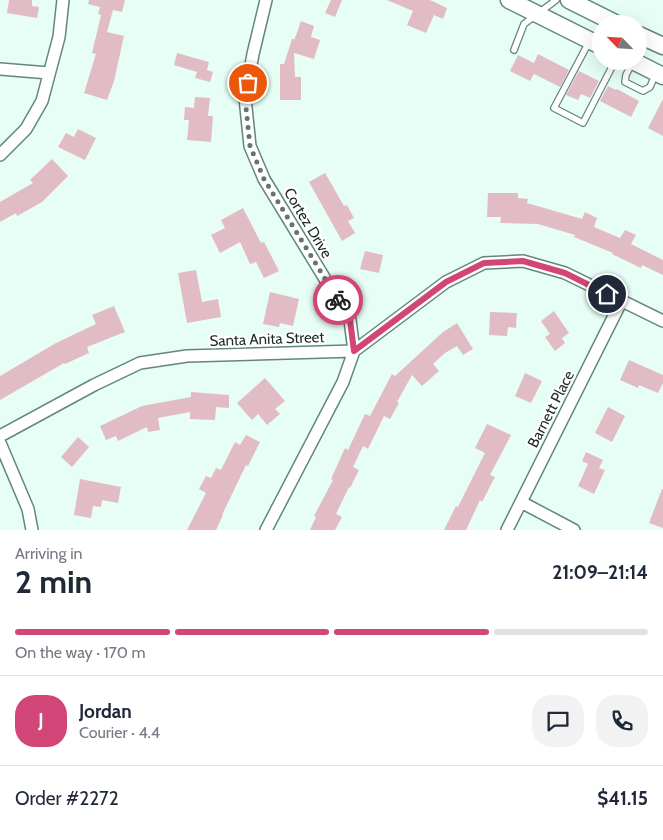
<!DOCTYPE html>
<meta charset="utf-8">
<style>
:root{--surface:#fff;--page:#f2f2f3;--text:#1f2937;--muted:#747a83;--line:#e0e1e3;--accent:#d14577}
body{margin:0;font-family:Cabin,sans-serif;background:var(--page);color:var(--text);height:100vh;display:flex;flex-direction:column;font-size:19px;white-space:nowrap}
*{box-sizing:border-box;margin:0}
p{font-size:16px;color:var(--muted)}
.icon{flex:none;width:28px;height:28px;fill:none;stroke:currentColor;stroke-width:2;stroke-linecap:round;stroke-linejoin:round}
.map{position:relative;height:530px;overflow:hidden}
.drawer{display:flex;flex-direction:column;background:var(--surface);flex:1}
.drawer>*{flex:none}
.needle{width:32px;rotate:295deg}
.tools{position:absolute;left:592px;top:15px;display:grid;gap:10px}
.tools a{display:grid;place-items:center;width:55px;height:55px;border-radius:50%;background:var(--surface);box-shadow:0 5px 20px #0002;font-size:25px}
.pin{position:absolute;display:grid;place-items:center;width:42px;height:42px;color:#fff;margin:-21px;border:2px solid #fff;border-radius:50%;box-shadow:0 1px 5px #0007}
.courier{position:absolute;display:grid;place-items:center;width:50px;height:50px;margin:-25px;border:4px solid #d14577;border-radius:50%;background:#fff;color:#222;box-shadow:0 1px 6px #0007}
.head em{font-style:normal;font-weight:800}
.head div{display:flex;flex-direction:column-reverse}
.head{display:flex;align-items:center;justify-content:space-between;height:85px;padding:0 15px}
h1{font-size:32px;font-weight:800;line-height:38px}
.bar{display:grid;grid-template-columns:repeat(4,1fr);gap:8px 5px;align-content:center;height:60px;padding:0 15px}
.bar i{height:6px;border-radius:4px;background:var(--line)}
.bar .selected{background:var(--accent)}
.bar p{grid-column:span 4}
.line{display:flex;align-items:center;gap:12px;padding:0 15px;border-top:1px solid var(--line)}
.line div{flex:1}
.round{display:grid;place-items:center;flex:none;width:52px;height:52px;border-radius:20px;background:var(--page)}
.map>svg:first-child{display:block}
.building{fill:#e2bcc5}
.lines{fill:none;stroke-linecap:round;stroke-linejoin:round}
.service-casing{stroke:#63877c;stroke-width:8}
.minor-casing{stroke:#63877c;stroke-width:14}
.secondary-casing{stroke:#63877c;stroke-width:19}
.service{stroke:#fff;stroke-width:5.5}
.minor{stroke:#fff;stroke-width:11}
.secondary{stroke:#fff;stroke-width:16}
.done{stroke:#63756f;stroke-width:5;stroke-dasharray:0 9}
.route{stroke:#d14577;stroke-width:6}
.labels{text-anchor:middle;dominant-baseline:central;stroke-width:4.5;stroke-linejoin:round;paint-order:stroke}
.street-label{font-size:15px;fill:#1c2b27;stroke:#fff}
</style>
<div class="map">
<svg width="663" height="530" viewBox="0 0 663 530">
<rect width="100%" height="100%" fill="#e6fef6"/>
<path class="building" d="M 9,0 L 32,0 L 32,6 L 39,7 L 37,18 L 7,13 Z
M 89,0 L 125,0 L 122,12 L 113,10 L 107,32 L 124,36 L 114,81 L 107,100 L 84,93 L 96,54 L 92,53 L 101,15 L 98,14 L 100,7 L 88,4 Z
M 331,0 L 342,0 L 335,17 L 325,13 Z
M 387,0 L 430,0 L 447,8 L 443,19 L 434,15 L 426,33 L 407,25 L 413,11 Z
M 301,21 L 314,26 L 311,37 L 320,40 L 314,59 L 294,53 L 295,77 L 301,77 L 301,100 L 280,100 L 280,64 L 284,64 L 292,39 L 294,39 L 294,41 Z
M 177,53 L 209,62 L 207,70 L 213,72 L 210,82 L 195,78 L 197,72 L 174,65 Z
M 538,54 L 569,70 L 560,87 L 534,74 L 530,81 L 510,71 L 518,55 L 534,63 Z
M 579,71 L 599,81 L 590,98 L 581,94 L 578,100 L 566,95 Z
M 608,86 L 616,90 L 617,89 L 639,101 L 631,117 L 600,101 Z
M 195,97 L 210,98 L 208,116 L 213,116 L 211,142 L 187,140 L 189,120 L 184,120 L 185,107 L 194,108 Z
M 663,99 L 663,136 L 648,128 Z
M 78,129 L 96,138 L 85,160 L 58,147 L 66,133 L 74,137 Z
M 52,159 L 68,176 L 42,202 L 17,216 L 16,213 L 0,222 L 0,202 L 33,183 L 30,180 Z
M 325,173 L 344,206 L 347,205 L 354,218 L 348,221 L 355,233 L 342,241 L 309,182 Z
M 488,193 L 518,193 L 518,198 L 528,199 L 527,203 L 582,219 L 585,212 L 597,218 L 594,227 L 620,238 L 625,230 L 636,235 L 631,244 L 663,260 L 663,275 L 642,265 L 641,268 L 612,254 L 613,253 L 574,237 L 575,235 L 538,224 L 500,223 L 501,217 L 487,217 Z
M 243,208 L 261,243 L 264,242 L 279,271 L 264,278 L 256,262 L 250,264 L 240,242 L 220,253 L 211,235 L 225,228 L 221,220 Z
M 365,251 L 383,255 L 379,273 L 360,269 Z
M 196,270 L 202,302 L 218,299 L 221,317 L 187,323 L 178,273 Z
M 270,292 L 299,299 L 293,326 L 280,323 L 279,327 L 263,324 Z
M 114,306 L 125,332 L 87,347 L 89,353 L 65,364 L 64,363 L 0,400 L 0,376 L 56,343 L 96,324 L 92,315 Z
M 554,311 L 569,333 L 562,338 L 565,343 L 555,351 L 545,337 L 550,334 L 541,321 Z
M 490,312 L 517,313 L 516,328 L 508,327 L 507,336 L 489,335 Z
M 457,323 L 473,349 L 463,355 L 457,346 L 445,353 L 433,364 L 439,371 L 422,386 L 412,375 L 397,402 L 399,403 L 390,419 L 384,416 L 368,449 L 363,446 L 353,467 L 359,470 L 350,488 L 349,487 L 336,514 L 342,517 L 335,530 L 310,530 L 316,517 L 314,516 L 333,480 L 331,479 L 345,448 L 348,450 L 365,414 L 370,416 L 392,374 L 395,376 L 443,332 Z
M 629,360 L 663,375 L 663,383 L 658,393 L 639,385 L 638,388 L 620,380 Z
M 525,373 L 542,381 L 531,403 L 515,396 Z
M 265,378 L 285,401 L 275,409 L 280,414 L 267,425 L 258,414 L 252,420 L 237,403 Z
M 191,392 L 229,395 L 229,408 L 216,407 L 215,420 L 190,419 L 190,412 L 158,418 L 160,430 L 148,432 L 147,427 L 118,441 L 116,436 L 106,440 L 100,426 L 142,406 L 191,397 Z
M 608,407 L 625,416 L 612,442 L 595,433 Z
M 487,424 L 511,435 L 490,475 L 495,477 L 482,502 L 480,500 L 466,530 L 444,530 L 456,506 L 458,507 L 485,453 L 475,448 Z
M 246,435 L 260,442 L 248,466 L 246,465 L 222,515 L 223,515 L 216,530 L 187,530 L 206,493 L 199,489 L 206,476 L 211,478 L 216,468 L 221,470 L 235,442 L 240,445 Z
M 78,437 L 89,447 L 72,467 L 61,457 Z
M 586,452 L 603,460 L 599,468 L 605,470 L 594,494 L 578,486 L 588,464 L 582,461 Z
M 80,479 L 121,487 L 118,503 L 102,500 L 101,507 L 93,506 L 91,518 L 74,515 Z
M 662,489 L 663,489 L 663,528 L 649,523 Z"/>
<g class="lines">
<defs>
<path id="service" d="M 589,42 L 554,108 L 583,123 L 615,61
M 514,50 L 524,24 L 556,0
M 632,63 L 626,75 L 625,82 L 643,91 L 650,87 L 656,73"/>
<path id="minor" d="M 0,69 L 49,73
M 0,155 L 26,129 L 42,101 L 59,37 L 63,0
M 0,436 L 94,385 L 140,363 L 187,356 L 354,351 L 446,282 L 484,263 L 523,261 L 565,273 L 663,321
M 0,443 L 28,509 L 32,530
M 521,502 L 574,530
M 266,530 L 343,382 L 354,351 L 350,320 L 264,179 L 250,146 L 245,98 L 253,54 L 266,0
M 507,530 L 621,302"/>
<path id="secondary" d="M 509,0 L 601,46
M 569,0 L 617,24
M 639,35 L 663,46
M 633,61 L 663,76"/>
</defs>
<use href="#service" class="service-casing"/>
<use href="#minor" class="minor-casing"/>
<use href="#secondary" class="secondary-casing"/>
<use href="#service" class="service"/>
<use href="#minor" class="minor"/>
<use href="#secondary" class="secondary"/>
</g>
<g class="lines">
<path class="done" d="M 248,83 L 245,98 L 250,146 L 264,179 L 338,300"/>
<path class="route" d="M 338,300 L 350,320 L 354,351 L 446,282 L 484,263 L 523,261 L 565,273 L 607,294"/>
</g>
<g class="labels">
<g class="street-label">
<text transform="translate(308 223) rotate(59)">Cortez Drive</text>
<text transform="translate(267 339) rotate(-2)">Santa Anita Street</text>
<text transform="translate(551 409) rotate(-63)">Barnett Place</text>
</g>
</g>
</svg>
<div class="tools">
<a><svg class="needle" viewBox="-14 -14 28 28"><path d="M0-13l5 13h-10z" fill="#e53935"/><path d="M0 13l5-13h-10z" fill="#747a83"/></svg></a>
</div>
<div class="pin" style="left:248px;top:83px;background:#ea580c"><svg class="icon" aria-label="bag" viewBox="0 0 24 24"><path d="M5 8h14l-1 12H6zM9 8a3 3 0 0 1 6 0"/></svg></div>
<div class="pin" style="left:607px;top:294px;background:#1f2937"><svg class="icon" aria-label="home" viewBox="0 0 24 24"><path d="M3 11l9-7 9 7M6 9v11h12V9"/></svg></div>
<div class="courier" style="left:338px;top:300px"><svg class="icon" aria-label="bike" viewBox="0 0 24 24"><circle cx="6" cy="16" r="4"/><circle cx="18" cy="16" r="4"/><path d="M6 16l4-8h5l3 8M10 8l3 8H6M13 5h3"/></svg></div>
</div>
<section class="drawer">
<div class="head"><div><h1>2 min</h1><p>Arriving in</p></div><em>21:09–21:14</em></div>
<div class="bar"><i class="selected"></i><i class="selected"></i><i class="selected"></i><i></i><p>On the way · 170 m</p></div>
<div class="line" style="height:90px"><b class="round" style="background:var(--accent);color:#fff">J</b><div><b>Jordan</b><p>Courier · 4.4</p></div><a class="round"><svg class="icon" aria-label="chat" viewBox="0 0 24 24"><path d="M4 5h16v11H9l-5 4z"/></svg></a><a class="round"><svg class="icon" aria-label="phone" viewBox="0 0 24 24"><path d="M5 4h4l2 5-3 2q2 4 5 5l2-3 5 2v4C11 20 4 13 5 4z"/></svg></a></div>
<div class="line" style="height:65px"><div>Order #2272</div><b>$41.15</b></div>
</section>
